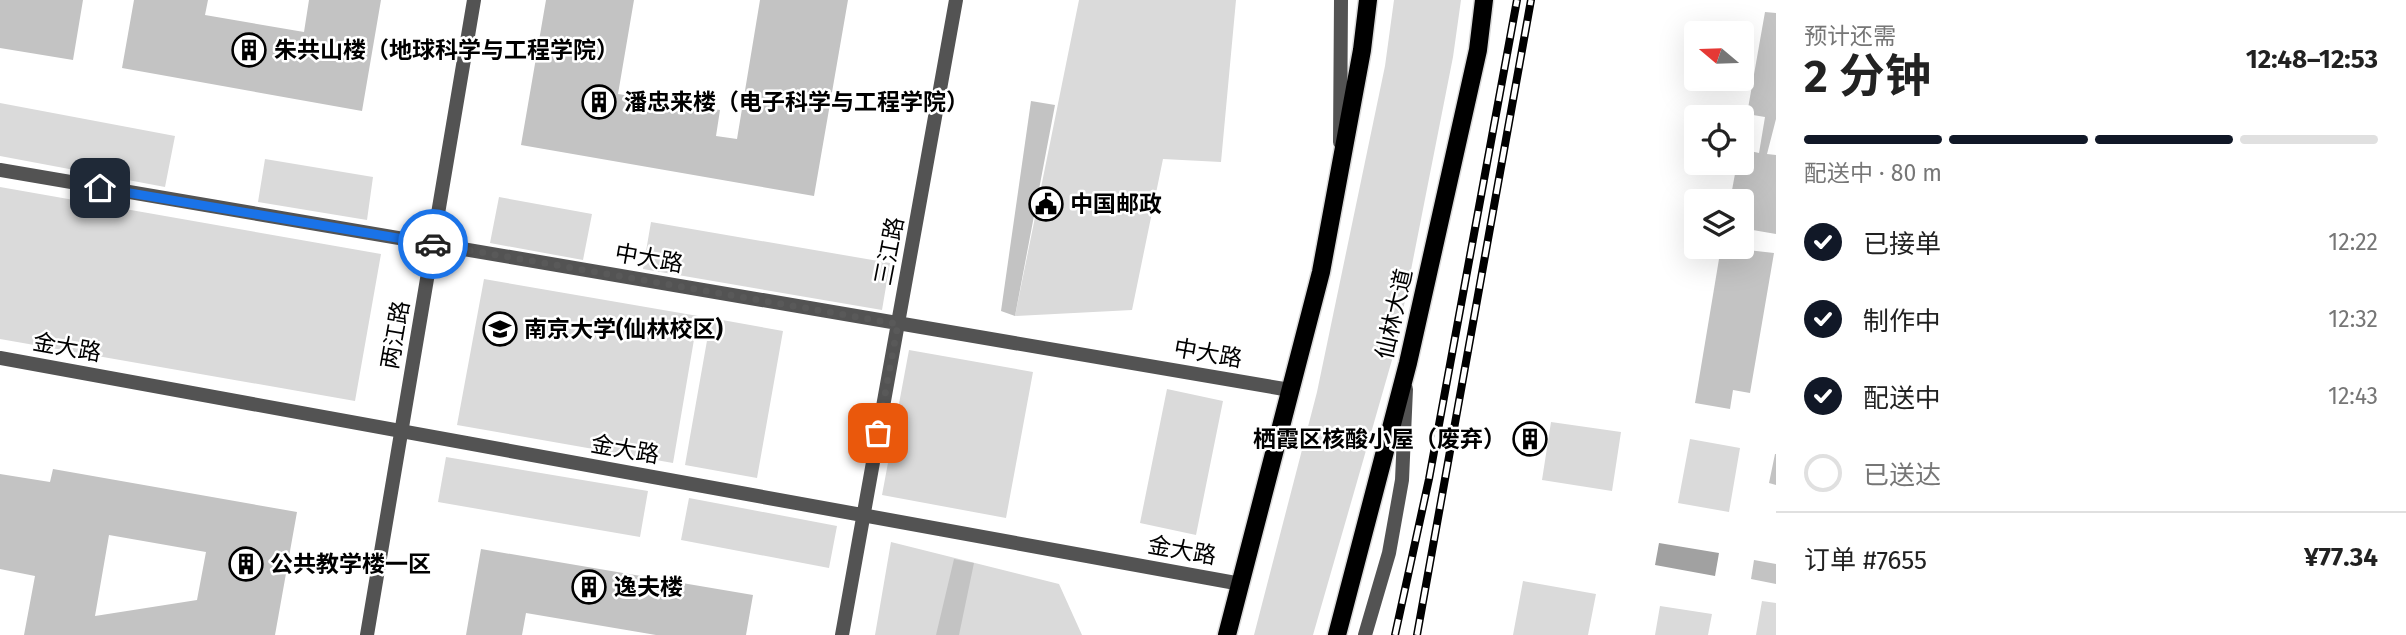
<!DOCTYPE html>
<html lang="zh">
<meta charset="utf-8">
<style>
:root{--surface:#fff;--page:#f6f6f6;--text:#222;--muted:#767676;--line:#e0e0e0;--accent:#111827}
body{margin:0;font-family:"Fira Sans","Noto Sans SC",sans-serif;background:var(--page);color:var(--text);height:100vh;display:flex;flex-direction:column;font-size:26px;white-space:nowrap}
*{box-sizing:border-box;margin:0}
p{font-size:23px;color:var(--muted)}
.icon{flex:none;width:38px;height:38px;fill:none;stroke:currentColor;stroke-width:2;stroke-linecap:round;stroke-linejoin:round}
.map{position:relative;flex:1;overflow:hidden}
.sheet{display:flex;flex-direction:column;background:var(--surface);width:630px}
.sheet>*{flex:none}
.needle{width:46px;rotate:289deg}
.tools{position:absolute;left:1684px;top:21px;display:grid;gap:14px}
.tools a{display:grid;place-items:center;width:70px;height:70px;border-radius:7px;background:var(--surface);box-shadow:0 7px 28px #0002;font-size:35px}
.pin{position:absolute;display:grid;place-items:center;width:60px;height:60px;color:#fff;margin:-30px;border-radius:14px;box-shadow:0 4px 10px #0006}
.courier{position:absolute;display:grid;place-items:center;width:70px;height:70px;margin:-35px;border:5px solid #1a73e8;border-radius:50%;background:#fff;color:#222;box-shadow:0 2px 9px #0007}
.summary em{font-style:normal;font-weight:700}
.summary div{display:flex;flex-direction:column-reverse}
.summary{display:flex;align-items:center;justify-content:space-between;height:119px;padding:0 28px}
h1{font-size:46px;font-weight:700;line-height:52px}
.bar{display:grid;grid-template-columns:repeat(4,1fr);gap:10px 7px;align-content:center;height:84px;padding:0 28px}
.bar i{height:9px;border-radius:5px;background:var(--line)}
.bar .current{background:var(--accent)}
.bar p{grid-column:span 4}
.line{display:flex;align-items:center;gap:18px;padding:0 28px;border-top:2px solid var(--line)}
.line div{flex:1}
ol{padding:0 28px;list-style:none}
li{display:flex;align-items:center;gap:21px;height:77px}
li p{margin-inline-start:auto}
li .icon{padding:7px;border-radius:50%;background:var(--accent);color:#fff;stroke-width:4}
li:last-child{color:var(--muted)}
li i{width:38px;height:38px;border:4px solid var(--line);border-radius:50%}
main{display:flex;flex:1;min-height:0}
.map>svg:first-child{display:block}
.green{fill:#dadada}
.water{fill:#a1a1a1}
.building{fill:#c3c3c3;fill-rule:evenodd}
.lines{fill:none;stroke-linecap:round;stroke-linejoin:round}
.primary-casing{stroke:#dbdbdb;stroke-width:21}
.service{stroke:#535353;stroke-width:14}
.minor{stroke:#535353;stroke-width:14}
.primary{stroke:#000;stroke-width:18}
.rail-casing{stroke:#000;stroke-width:8}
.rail{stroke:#fff;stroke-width:5;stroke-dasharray:16;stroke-linecap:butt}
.done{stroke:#595959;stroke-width:7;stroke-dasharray:0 12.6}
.route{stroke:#1a73e8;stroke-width:9}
.labels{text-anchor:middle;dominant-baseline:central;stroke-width:5;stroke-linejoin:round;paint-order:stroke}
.poi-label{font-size:23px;font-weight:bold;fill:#000;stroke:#fff;text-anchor:start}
.street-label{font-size:23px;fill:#000;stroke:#fff}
</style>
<main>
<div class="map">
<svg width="1776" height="635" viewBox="0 0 1776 635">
<rect width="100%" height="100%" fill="#fff"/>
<path class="green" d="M 1079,0 L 1236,0 L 1221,162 L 1163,159 L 1132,310 L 1015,316 Z
M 1394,0 L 1461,0 L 1453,57 L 1396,346 L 1313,635 L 1254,635 L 1317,392 L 1385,66 Z
M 0,103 L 175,136 L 165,187 L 0,156 Z
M 265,159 L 373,177 L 367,220 L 258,202 Z
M 0,187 L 381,254 L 355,401 L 0,339 Z
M 499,197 L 592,214 L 583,260 L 490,243 Z
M 651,222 L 890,263 L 882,310 L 643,269 Z
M 484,279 L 698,316 L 673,463 L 457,425 Z
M 711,318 L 783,331 L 757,478 L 685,465 Z
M 909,350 L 1033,372 L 1006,518 L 882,495 Z
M 1167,389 L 1223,401 L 1196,535 L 1140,523 Z
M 1551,422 L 1621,432 L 1612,491 L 1542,480 Z
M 1690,439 L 1740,448 L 1729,512 L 1678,503 Z
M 446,457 L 648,491 L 640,537 L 438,502 Z
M 689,498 L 837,526 L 829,568 L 681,540 Z
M 891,542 L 1059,584 L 1082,635 L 875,635 Z
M 1523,581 L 1596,594 L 1588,635 L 1513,635 Z
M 1762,601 L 1776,603 L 1776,635 L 1756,635 Z
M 1660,606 L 1712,614 L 1708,635 L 1655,635 Z"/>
<path class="water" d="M 1659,543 L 1719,553 L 1715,576 L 1655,565 Z"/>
<path class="building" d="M 0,0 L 83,0 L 73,60 L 0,48 Z
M 134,0 L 208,0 L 205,15 L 304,32 L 309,0 L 381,0 L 362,111 L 122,68 Z
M 546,0 L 634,0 L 618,94 L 720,110 L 716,136 L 737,139 L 760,0 L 848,0 L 814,196 L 521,145 Z
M 1765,12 L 1776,13 L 1776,119 L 1767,154 L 1776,155 L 1776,234 L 1741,228 L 1741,201 L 1730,201 L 1737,163 L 1741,163 L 1741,149 L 1759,153 L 1765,117 L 1747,114 Z
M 1031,101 L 1055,105 L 1015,316 L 1001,311 Z
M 1721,247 L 1774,253 L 1750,393 L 1733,390 L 1730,409 L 1695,403 Z
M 1525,423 L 1540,425 L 1535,455 L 1520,453 Z
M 1775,454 L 1776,454 L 1776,485 L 1769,483 Z
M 53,469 L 297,512 L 275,635 L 24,635 L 35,576 L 0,569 L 0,474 L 50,482 ZM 109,535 L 206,552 L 197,600 L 95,616 Z
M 481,549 L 753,595 L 746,635 L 656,635 L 526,613 L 522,635 L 466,635 Z
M 954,559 L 974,563 L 959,635 L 936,635 Z
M 1754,560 L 1776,564 L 1776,584 L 1751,579 Z"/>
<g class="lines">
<defs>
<path id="primary" d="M 1227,635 L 1321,272 L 1362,50 L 1368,0
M 1337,635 L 1408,363 L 1478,50 L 1484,0"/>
</defs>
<use href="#primary" class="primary-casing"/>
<path class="service" d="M 1340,142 L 1341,0
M 1365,635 L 1389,553 L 1402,480 L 1406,389"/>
<path class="minor" d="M 0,170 L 1290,390
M 0,358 L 1241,584
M 367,635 L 474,0
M 842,635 L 956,0"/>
<use href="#primary" class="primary"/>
<defs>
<path id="rail" d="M 1395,635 L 1429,479 L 1517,0
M 1417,635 L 1531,0"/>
</defs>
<use href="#rail" class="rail-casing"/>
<use href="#rail" class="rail"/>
</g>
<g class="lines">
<path class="done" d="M 433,244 L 898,324 L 878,433"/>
<path class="route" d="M 100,188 L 433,244"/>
</g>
<defs>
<symbol id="building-ring" viewBox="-11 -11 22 22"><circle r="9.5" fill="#fff" stroke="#000" stroke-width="1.5"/><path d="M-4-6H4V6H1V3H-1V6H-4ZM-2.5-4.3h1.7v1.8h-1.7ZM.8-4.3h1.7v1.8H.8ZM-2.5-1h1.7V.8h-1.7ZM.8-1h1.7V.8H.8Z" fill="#000"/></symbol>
<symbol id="civic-ring" viewBox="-11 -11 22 22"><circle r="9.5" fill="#fff" stroke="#000" stroke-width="1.5"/><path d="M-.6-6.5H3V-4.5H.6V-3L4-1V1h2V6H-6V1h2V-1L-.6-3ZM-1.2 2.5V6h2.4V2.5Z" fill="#000"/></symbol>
<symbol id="university-ring" viewBox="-11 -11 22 22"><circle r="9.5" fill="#fff" stroke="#000" stroke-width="1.5"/><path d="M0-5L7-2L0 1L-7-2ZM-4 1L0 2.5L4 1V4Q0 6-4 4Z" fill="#000"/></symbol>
</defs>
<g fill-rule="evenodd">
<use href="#building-ring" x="230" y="31" width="38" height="38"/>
<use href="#building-ring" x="580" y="83" width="38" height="38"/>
<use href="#civic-ring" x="1027" y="185" width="38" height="38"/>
<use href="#university-ring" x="481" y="310" width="38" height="38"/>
<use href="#building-ring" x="1511" y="420" width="38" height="38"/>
<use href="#building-ring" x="227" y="545" width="38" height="38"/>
<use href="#building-ring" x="570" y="568" width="38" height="38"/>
</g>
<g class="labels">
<g class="poi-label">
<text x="274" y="50">朱共山楼（地球科学与工程学院）</text>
<text x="624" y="102">潘忠来楼（电子科学与工程学院）</text>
<text x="1070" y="204">中国邮政</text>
<text x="524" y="329">南京大学(仙林校区)</text>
<text x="1506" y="439" text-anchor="end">栖霞区核酸小屋（废弃）</text>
<text x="270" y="564">公共教学楼一区</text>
<text x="614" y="587">逸夫楼</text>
</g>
<g class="street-label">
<text transform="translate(889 251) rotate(-79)">三江路</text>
<text transform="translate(649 258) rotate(10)">中大路</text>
<text transform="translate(1394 314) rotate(-77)">仙林大道</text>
<text transform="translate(395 335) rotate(-80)">两江路</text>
<text transform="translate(67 347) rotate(10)">金大路</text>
<text transform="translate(1208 353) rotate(10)">中大路</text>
<text transform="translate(625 449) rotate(10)">金大路</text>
<text transform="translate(1182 550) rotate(10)">金大路</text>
</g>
</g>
</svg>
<div class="tools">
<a><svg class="needle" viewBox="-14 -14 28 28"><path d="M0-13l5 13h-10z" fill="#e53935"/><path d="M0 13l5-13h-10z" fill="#767676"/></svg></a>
<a><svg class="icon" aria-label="locate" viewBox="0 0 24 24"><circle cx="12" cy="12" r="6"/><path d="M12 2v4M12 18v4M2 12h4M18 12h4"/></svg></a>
<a><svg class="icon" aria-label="layers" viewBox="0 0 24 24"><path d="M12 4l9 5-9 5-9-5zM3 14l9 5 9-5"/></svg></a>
</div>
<div class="pin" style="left:878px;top:433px;background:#ea580c"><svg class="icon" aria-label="bag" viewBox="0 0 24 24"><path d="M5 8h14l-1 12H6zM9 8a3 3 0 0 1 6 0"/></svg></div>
<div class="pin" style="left:100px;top:188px;background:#1f2937"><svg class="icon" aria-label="home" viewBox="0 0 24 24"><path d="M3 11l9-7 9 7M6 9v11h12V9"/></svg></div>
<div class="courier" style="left:433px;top:244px"><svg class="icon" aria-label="car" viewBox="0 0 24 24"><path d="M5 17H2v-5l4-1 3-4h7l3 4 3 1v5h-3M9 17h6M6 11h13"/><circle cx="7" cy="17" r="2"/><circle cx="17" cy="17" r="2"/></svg></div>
</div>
<section class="sheet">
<div class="summary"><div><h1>2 分钟</h1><p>预计还需</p></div><em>12:48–12:53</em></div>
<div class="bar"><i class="current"></i><i class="current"></i><i class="current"></i><i></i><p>配送中 · 80 m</p></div>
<ol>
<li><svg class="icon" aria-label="check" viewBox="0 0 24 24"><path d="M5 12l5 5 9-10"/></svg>已接单<p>12:22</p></li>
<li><svg class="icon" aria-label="check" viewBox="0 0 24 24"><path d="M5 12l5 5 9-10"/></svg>制作中<p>12:32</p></li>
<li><svg class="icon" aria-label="check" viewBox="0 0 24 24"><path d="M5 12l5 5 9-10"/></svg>配送中<p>12:43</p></li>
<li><i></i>已送达</li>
</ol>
<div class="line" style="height:91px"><div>订单 #7655</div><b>¥77.34</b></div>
</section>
</main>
